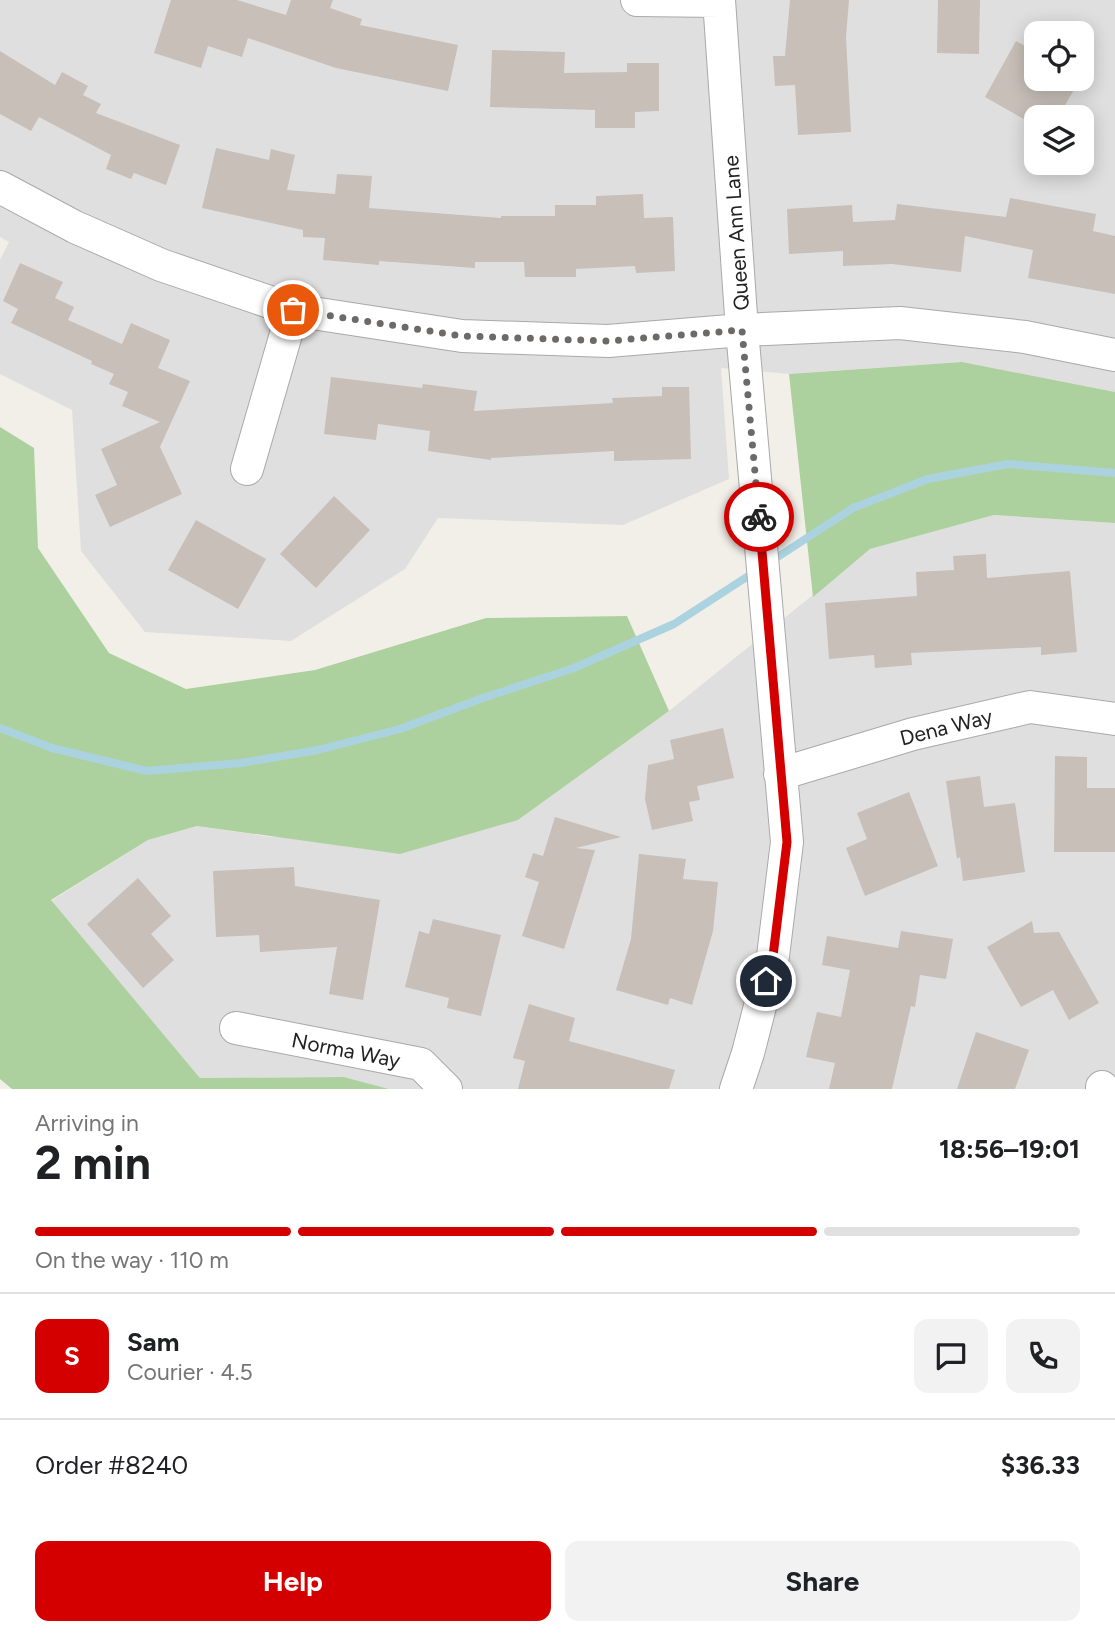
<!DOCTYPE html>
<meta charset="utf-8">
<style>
:root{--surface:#fff;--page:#f2f2f2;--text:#202124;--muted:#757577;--line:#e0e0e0;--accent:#d40000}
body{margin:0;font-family:Figtree,sans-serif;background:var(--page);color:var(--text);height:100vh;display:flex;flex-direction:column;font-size:26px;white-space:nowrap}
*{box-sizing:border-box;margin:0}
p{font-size:23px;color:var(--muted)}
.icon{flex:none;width:38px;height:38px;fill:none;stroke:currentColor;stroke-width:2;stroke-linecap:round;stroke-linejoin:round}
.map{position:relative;height:1089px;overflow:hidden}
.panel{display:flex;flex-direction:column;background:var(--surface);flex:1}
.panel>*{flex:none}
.tools{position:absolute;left:1024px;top:21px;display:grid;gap:14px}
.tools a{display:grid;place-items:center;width:70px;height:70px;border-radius:14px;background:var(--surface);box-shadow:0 4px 18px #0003;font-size:35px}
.pin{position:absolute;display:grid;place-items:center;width:60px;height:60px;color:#fff;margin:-30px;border:4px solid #fff;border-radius:50%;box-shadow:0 2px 7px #0007}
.courier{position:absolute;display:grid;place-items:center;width:70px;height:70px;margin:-35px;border:5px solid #d40000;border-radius:50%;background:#fff;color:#222;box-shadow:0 2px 9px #0007}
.overview em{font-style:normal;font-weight:700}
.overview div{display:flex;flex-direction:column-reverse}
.overview{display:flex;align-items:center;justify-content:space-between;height:119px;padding:0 35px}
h1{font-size:46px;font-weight:700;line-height:52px}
.bar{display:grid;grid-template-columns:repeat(4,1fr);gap:10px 7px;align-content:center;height:84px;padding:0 35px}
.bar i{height:9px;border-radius:5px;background:var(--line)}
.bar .active{background:var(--accent)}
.bar p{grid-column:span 4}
.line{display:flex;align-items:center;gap:18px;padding:0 35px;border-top:2px solid var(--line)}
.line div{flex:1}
.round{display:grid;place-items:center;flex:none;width:74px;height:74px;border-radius:14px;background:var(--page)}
.action{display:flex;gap:14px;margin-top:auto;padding:14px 35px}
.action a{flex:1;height:80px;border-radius:14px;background:var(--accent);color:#fff;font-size:28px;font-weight:700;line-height:80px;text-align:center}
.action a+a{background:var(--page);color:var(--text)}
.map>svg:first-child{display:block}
.residential{fill:#e0dfdf;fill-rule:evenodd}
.forest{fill:#add19e}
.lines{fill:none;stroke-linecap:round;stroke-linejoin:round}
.stream{stroke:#aad3df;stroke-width:8}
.building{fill:#c7bfb8}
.minor-casing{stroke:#a9a9a9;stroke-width:34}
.minor{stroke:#fff;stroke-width:32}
.done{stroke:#6b6a68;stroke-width:7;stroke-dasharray:0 12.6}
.route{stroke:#d40000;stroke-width:9}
.labels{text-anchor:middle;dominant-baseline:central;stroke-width:7;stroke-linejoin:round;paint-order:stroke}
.street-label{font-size:21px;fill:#222;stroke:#fff}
</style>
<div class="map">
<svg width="1115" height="1089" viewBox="0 0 1115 1089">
<rect width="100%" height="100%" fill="#f2efe9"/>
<path class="residential" d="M 0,0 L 1115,0 L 1115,392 L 962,362 L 789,374 L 721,368 L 729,479 L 623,525 L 438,518 L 405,569 L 291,641 L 145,632 L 81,551 L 72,410 L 0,374 L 0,260 L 9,242 L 0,237 ZM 1036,33 L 1082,33 L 1082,79 L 1036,79 ZM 1036,117 L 1082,117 L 1082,163 L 1036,163 Z
M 994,515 L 1115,523 L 1115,1089 L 389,1089 L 344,1077 L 200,1078 L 51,901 L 148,840 L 197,826 L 271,837 L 518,820 L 669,711 L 870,549 Z"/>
<path class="forest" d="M 962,362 L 1115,392 L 1115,523 L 994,515 L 870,549 L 813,597 L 789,374 Z
M 0,427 L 34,448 L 38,548 L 109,653 L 186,689 L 315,670 L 486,618 L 627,616 L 669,711 L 518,820 L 400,854 L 197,826 L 148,840 L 51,900 L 200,1078 L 344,1077 L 389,1089 L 12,1089 L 0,1079 Z"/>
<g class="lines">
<path class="stream" d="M 770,562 L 853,508 L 928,479 L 1008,464 L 1115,473
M 0,728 L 52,748 L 147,771 L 241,763 L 318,750 L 400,729 L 480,699 L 574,668 L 674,624 L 756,571"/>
</g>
<path class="building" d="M 171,0 L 237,0 L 286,15 L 291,0 L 333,0 L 330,8 L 362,19 L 360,25 L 458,45 L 448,91 L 336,68 L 248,38 L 242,57 L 208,46 L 201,68 L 154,53 Z
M 790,0 L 849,0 L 846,37 L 851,132 L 798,135 L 795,85 L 775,86 L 773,56 L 785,56 Z
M 938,0 L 980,0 L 979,54 L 937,53 Z
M 1016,41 L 1036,52 L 1036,79 L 1054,79 L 1074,90 L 1058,117 L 1036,117 L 1036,126 L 985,97 Z
M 492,50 L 565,52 L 564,73 L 627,72 L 627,63 L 659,63 L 659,111 L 635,112 L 635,128 L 595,128 L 595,110 L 490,107 Z
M 0,51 L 55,85 L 62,72 L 88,86 L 83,95 L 101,104 L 96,113 L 180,145 L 166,185 L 134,173 L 131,179 L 106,169 L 111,155 L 39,117 L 31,131 L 0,114 Z
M 216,148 L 269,160 L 271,149 L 295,155 L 287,190 L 335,194 L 337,174 L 372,176 L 369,208 L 501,218 L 501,216 L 555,216 L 555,205 L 596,205 L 596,196 L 643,194 L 644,218 L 673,217 L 675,271 L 636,273 L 635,266 L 576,269 L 576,277 L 525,277 L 524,262 L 475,262 L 475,268 L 379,261 L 379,265 L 323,260 L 325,238 L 303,237 L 303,230 L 202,208 Z
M 1010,198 L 1096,214 L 1093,231 L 1115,236 L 1115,294 L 1028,278 L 1033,250 L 965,236 L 961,272 L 892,264 L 843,266 L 843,251 L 789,254 L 787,209 L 852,205 L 853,222 L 895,220 L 897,204 L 1006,217 Z
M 20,263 L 63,282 L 55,298 L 74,307 L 68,320 L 122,344 L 131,323 L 170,340 L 158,368 L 190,381 L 160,447 L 182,494 L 110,527 L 95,495 L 117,485 L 101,449 L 160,422 L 122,406 L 128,392 L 109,384 L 114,374 L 91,364 L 92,361 L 11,323 L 18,309 L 3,301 Z
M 331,377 L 422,388 L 423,384 L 477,391 L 474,411 L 613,403 L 612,398 L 662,396 L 662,387 L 689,387 L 691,459 L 614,461 L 614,451 L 491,458 L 491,460 L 428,451 L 430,431 L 378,424 L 376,440 L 324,434 Z
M 334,496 L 370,530 L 316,588 L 280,554 Z
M 196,520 L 266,559 L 238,609 L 168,570 Z
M 986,554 L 987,578 L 1070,571 L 1077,652 L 1041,655 L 1041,647 L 911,653 L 912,665 L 875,668 L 874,655 L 829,659 L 825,603 L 917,596 L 916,572 L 954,570 L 953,556 Z
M 723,728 L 734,778 L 697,786 L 700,800 L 689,802 L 693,821 L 652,830 L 645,799 L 648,765 L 674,759 L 670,740 Z
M 1055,756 L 1087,757 L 1087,788 L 1115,788 L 1115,852 L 1054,852 Z
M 980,776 L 984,807 L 1015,803 L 1025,872 L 963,881 L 960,857 L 957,859 L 946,781 Z
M 909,792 L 938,866 L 865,896 L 846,848 L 867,839 L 857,813 Z
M 555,817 L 621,837 L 576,848 L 595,850 L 564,949 L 522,936 L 539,882 L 525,877 L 533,853 L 543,856 Z
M 639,854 L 686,859 L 683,879 L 718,882 L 713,931 L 692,1005 L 670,998 L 668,1005 L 616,990 L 631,939 Z
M 294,867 L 295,886 L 380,900 L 363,1000 L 329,994 L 337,947 L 260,952 L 259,935 L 216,937 L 213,871 Z
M 138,878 L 171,916 L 151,934 L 174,960 L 143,988 L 87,924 Z
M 433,919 L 501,935 L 481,1016 L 447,1008 L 449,998 L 405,987 L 419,931 L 429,934 Z
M 1032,921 L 1034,933 L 1059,932 L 1099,1003 L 1069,1020 L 1053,990 L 1021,1007 L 987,947 Z
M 901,931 L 953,939 L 946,979 L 920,975 L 915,1007 L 911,1006 L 892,1089 L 829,1089 L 835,1063 L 806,1057 L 817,1012 L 841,1017 L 850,970 L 822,965 L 827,936 L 898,948 Z
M 529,1004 L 575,1018 L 569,1041 L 675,1070 L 669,1089 L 518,1089 L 525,1061 L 513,1058 Z
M 976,1032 L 1029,1050 L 1015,1089 L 957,1089 Z"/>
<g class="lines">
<defs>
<path id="minor" d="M 637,0 L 719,1
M 719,0 L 742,330 L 787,842 L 773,956 L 748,1053 L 736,1089
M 0,187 L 75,227 L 161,265 L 293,310 L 462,336 L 608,341 L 742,330 L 900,323 L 1025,337 L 1115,355
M 247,469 L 293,310
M 780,774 L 913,734 L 1030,707 L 1115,719
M 236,1028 L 421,1064 L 446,1089
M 1102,1089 L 1102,1087"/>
</defs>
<use href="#minor" class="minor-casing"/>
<use href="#minor" class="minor"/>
</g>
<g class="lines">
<path class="done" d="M 293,310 L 462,336 L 608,341 L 742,330 L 759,517"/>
<path class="route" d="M 759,517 L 787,842 L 773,956 L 766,981"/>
</g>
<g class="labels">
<g class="street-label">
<text transform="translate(736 233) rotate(-94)">Queen Ann Lane</text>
<text transform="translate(946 727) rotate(-14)">Dena Way</text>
<text transform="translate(346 1050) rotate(11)">Norma Way</text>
</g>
</g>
</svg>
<div class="tools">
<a><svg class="icon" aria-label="locate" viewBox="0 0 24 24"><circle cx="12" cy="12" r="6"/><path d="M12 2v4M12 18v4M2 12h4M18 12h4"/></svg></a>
<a><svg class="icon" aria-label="layers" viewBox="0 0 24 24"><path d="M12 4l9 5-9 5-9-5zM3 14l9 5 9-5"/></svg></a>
</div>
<div class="pin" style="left:293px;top:310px;background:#ea580c"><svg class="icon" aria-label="bag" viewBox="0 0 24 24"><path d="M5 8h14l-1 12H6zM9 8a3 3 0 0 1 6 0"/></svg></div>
<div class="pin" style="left:766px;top:981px;background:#1f2937"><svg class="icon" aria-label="home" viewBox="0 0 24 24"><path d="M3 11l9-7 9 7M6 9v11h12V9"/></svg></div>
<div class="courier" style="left:759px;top:517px"><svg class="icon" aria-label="bike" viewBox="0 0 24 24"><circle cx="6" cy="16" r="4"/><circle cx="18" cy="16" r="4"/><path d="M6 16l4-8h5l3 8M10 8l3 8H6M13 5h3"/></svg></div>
</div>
<section class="panel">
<div class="overview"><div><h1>2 min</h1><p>Arriving in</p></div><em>18:56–19:01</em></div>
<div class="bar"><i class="active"></i><i class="active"></i><i class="active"></i><i></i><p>On the way · 110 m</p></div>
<div class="line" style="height:126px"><b class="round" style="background:var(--accent);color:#fff">S</b><div><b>Sam</b><p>Courier · 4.5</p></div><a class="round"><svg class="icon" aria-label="chat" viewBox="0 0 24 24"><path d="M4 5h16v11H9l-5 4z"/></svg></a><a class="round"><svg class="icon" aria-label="phone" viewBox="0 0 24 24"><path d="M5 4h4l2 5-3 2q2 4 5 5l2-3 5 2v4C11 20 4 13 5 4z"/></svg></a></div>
<div class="line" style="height:91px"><div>Order #8240</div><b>$36.33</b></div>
<div class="action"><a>Help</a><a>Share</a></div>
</section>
